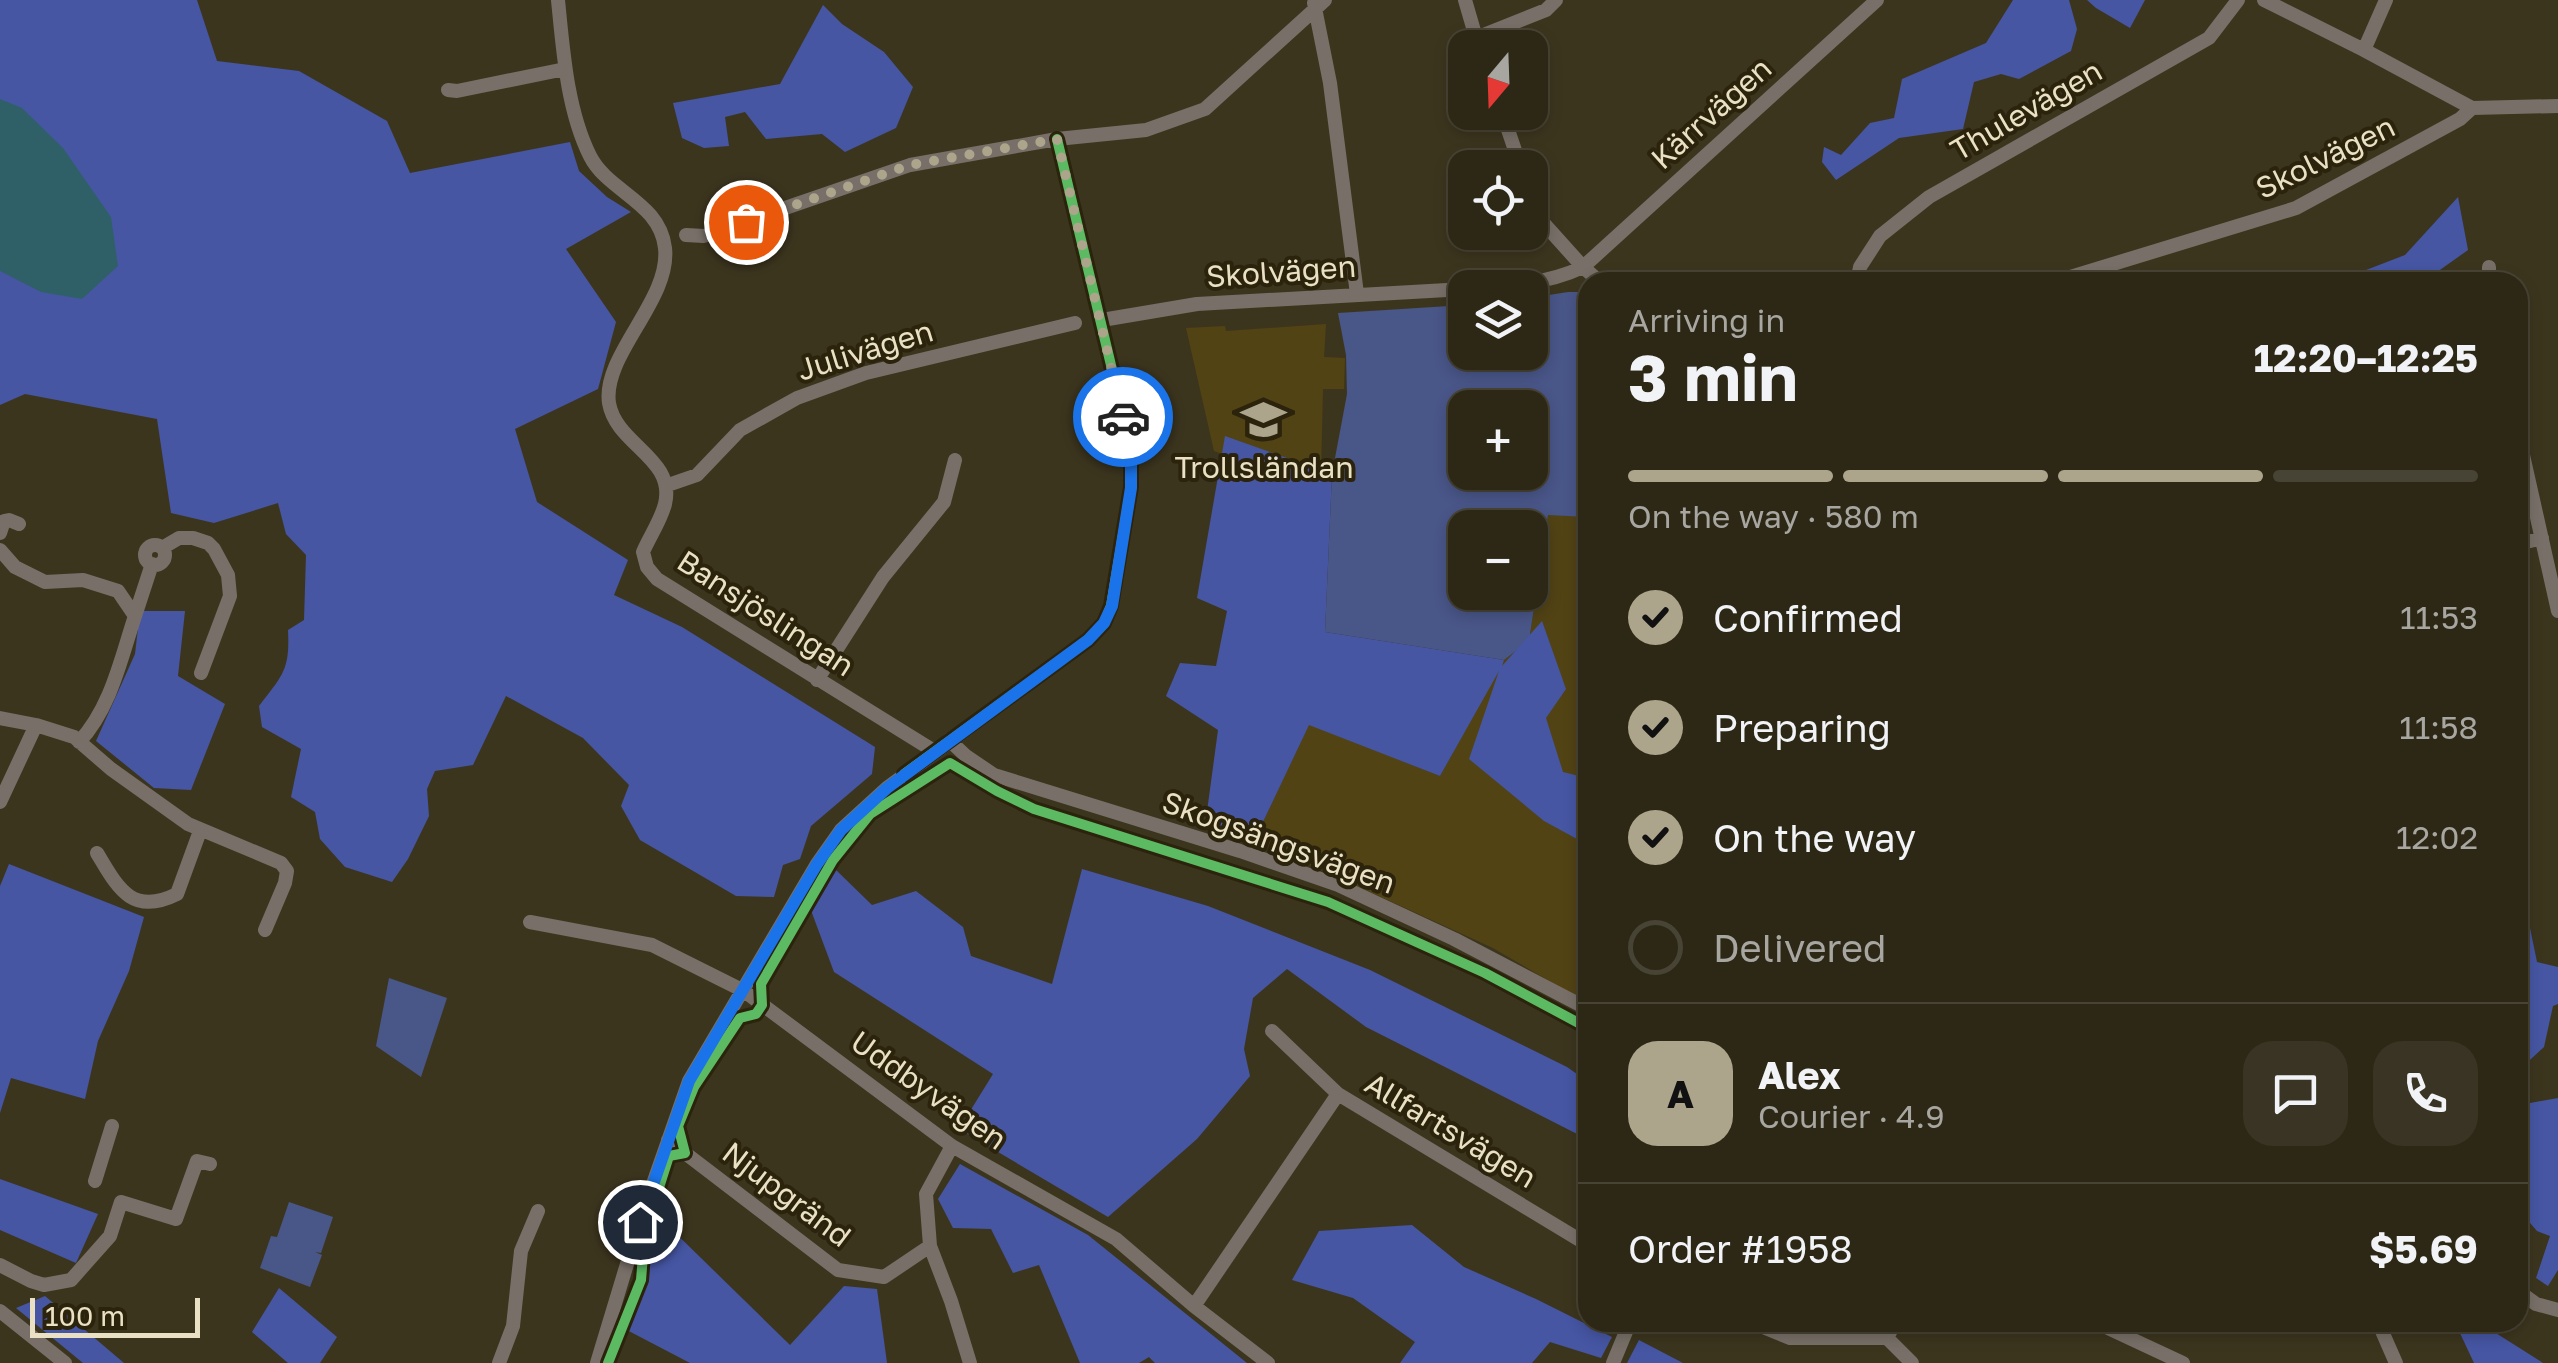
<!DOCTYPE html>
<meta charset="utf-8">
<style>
:root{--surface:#2d2816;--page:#393423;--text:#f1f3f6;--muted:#a7a6a1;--line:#484435;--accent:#ada58b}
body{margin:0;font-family:"Golos Text",sans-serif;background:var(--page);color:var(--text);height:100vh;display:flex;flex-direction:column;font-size:38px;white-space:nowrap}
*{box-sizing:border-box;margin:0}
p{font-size:32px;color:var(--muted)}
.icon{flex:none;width:55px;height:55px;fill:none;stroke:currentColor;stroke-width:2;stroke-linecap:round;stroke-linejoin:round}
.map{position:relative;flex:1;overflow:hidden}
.details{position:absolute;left:1578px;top:272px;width:950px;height:1060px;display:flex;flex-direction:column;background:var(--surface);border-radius:30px;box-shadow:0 5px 15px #0003,0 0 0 2px var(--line)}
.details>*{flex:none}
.needle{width:65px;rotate:199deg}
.tools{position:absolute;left:1448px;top:30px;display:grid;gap:20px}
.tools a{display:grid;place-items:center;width:100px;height:100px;border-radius:20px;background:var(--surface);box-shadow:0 5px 15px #0003,0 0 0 2px var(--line);font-size:50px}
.scale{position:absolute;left:30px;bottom:25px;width:170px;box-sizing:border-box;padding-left:10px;border:5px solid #eae1c5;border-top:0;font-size:28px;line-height:35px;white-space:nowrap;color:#eae1c5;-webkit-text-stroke:8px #2b230c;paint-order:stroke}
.pin{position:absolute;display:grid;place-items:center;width:85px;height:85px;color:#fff;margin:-42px;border:5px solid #fff;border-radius:50%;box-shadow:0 2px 10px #0007}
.courier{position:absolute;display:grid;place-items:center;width:100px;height:100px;margin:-50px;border:8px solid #1a73e8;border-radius:50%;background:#fff;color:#222;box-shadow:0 2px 12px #0007}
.overview em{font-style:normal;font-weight:700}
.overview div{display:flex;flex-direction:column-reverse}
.overview{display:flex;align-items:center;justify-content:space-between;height:170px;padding:0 50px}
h1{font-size:65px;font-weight:700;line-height:75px}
.bar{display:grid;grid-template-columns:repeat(4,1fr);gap:15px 10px;align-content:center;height:120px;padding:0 50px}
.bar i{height:12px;border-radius:8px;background:var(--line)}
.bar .active{background:var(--accent)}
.bar p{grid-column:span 4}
.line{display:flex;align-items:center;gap:25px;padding:0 50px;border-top:2px solid var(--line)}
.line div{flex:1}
.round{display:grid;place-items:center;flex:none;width:105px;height:105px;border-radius:30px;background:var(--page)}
ol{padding:0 50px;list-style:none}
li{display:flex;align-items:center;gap:30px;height:110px}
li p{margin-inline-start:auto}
li .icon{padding:10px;border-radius:50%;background:var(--accent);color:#111;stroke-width:4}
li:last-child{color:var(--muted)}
li i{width:55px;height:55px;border:5px solid var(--line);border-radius:50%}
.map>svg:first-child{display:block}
.built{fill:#524315}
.green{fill:#495688;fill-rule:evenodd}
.forest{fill:#4656a3}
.water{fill:#2f6067}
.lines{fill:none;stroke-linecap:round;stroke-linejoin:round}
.minor{stroke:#787068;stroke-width:14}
.cycleway-casing{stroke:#2b230c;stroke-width:16}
.cycleway{stroke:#5cba63;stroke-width:10}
.done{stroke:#ada58b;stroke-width:10;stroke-dasharray:0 18}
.route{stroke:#1a73e8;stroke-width:12}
.labels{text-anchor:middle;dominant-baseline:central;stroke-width:8;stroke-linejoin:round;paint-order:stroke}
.street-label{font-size:30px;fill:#eae1c5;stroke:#2b230c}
.poi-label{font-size:30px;fill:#eae1c5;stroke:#2b230c}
</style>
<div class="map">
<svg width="2558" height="1363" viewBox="0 0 2558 1363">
<rect width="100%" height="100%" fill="#3c351e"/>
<path class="built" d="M 1326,324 L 1324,357 L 1345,358 L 1344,389 L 1323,389 L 1321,472 L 1272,473 L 1214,451 L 1186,328 L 1225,326 L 1226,331 Z
M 1548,514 L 1587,517 L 1587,1003 L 1493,948 L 1315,867 L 1253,843 L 1309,724 L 1440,776 L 1504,660 L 1529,641 Z"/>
<path class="green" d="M 1568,292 L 1587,292 L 1587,517 L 1548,515 L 1529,641 L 1504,660 L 1325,632 L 1332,474 L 1347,394 L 1346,355 L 1338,313 L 1465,305 L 1465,352 L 1530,352 L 1530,298 ZM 1465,408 L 1530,408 L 1530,472 L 1465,472 ZM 1465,528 L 1530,528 L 1530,592 L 1465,592 Z
M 389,978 L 447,998 L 421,1077 L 376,1046 Z
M 289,1202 L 333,1217 L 321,1253 L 315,1252 L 322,1255 L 310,1287 L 260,1268 L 271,1236 L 277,1237 Z"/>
<path class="forest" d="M 0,0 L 197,0 L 217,61 L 299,71 L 387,121 L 410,173 L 570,142 L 579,171 L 607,197 L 631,212 L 566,249 L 616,322 L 598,389 L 515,429 L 537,502 L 628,560 L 614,595 L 682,627 L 875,747 L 872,774 L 811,826 L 800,859 L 783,865 L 774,897 L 736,896 L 640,840 L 621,806 L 629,785 L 583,738 L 506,696 L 473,765 L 435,771 L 427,789 L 429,816 L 408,859 L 392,882 L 345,867 L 320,839 L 315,812 L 291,797 L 301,749 L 262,727 L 259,706 C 283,675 290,670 288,630 L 304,620 L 306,555 L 286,534 L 278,503 L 214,523 L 171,513 L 157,419 L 25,394 L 0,405 Z
M 2013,0 L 2069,0 L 2077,29 L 2071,51 L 2019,79 L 2001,74 L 1974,82 L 1963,129 L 1899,138 L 1836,180 L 1822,162 L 1824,147 L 1841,155 L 1870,123 L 1894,118 L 1902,79 L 1986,43 Z
M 2087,0 L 2145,0 L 2130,28 L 2096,8 Z
M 823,5 L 842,24 L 884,52 L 913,87 L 896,128 L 845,152 L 822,134 L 766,139 L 745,112 L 725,117 L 729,146 L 704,148 L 682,138 L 673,103 L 780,84 Z
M 2458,197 L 2468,250 L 2423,282 L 2335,282 L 2405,255 Z
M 1225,436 L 1332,474 L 1325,632 L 1504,660 L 1502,666 L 1542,621 L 1566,689 L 1546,718 L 1563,772 L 1587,778 L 1587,820 L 1577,839 L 1544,821 L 1469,759 L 1499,671 L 1440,776 L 1309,725 L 1253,843 L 1206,819 L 1218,730 L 1166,696 L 1180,663 L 1216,666 L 1227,611 L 1197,598 Z
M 140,611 L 185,611 L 178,676 L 225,704 L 191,790 L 154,788 L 96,741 L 135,654 Z
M 9,864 L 144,917 L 129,971 L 98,1041 L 85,1099 L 11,1078 L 0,1113 L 0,886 Z
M 1082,869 L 1208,906 L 1370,970 L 1567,1067 L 1587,1081 L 1587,1139 L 1366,1027 L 1287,969 L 1253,998 L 1244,1049 L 1250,1076 L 1197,1139 L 1108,1217 L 959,1129 L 993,1074 L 834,972 L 809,905 L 836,870 L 872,905 L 916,891 L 963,927 L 971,956 L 1052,984 Z
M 2518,919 L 2529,923 L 2537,962 L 2558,967 L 2558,1004 L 2553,1006 L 2544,1047 L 2518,1071 Z
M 2518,1081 L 2530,1103 L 2558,1098 L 2558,1270 L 2548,1286 L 2536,1278 L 2550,1236 L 2537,1231 L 2518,1209 Z
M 960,1164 L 1088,1235 L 1247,1363 L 1155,1363 L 1149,1357 L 1139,1363 L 1080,1363 L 1039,1265 L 1013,1273 L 991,1229 L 953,1228 L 938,1199 Z
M 0,1179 L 98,1214 L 76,1263 L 0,1230 Z
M 657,1215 L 790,1345 L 844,1286 L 877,1289 L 887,1363 L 690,1363 L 623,1328 Z
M 1412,1225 L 1464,1267 L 1536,1299 L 1612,1337 L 1601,1358 L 1550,1342 L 1532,1363 L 1400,1363 L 1415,1342 L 1353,1298 L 1292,1280 L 1319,1231 Z
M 279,1288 L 337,1337 L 320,1363 L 288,1363 L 252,1332 Z
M 45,1296 L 124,1363 L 83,1363 L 16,1308 Z
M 2480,1323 L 2543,1363 L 2474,1363 L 2459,1331 Z
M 1639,1340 L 1683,1363 L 1627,1363 Z"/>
<path class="water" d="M 0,99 L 22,108 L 63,148 L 111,217 L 118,266 L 82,299 L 41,292 L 0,271 Z"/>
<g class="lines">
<path class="minor" d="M 558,0 C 563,50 567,110 590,156 C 608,192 660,202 665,248 C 671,300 602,355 609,403 C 616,445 676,458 665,504 C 661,520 650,536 643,552 L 647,567 L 657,579 L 934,751
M 1465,0 L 1479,48
M 2264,0 L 2364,50 L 2472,108
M 1314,3 L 1330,83 L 1357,294
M 1476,38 L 1546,10 L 1556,0
M 2364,50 L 2386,0
M 448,90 L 457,91 L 565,69
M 1502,112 L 1521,168
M 1530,194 L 1538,217 L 1583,267 L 1600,282
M 686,235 L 704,236 L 910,165 L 1057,139 L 1146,130 L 1205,109 L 1325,0
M 2489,267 L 2489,282
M 1857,282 L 1860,267 L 1880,236 L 1929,197 L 2209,38 L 2238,0
M 2054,282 L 2296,208 L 2460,119 L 2472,108 L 2558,106
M 1485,288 C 1518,286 1554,281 1583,267 L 1877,0
M 1102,320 L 1197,304 L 1465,289
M 2518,433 L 2558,611
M 668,485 L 697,475 L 740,430 L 797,398 L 866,373 L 1075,323
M 0,533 L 4,521 L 9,520 L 19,524
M 2518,544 L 2542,538
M145 555a10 10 0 1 1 20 0a10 10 0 1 1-20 0Z
M 162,548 L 179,538 L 193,538 L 208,543 L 214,549 L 228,575 L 230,596 L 201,673
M 0,550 L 15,567 L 45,582 L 83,580 L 118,591 L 135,616 C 121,658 111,708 79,742
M 135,616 L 152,564
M 817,680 L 883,577 L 944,502 L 955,460
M 0,718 L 36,725 L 74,737 L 111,769 L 188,824 L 281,863 L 287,871 L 285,883 L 265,930
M 949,740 L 966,756 L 994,775 L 1240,851 L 1338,885 L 1454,939 L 1588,1009
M 0,802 L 36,725
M 97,853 C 117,886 131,917 177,894 L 200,831
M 530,922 L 652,945 L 744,991 L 952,1146 L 1116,1239 L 1194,1306 L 1268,1363
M 1272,1031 L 1338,1094 L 1588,1245
M 668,1140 L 838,1270 L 884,1277 L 930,1246
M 952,1146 L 926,1194 L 930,1246 L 951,1301 L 970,1363
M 95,1181 L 112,1126
M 0,1265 L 31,1281 L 44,1285 L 71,1280 L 110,1236 L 121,1202 L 176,1219 L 197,1161 L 210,1164
M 2518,1291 L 2536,1304 L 2558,1310
M 1194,1306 L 1338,1094
M 0,1311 L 65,1363
M 1751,1322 L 1790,1338 L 1887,1338
M 1895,1322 L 1887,1338 L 1912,1363
M 2095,1322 L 2183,1363
M 2378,1322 L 2396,1363
M 499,1363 L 513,1326 L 521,1251 L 538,1211
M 597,1363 L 640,1221 L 689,1081 L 817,864 L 841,830 L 887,788 L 1088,640 L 1104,623 L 1111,606 L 1131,487 L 1131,449 L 1057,139
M 1613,1363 L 1630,1322"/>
<defs>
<path id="cycleway" d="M 904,774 L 1088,640 L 1104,623 L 1111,606 L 1131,487 L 1131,449 L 1057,139
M 608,1363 L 641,1280 L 644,1243 L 650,1216 L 669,1156 L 685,1153 L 678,1126 L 694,1087 L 740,1018 L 756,1014 L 762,1005 L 761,984 L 833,860 L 870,814 L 950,763 L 997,791 L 1034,809 L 1328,902 L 1485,973 L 1588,1028"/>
</defs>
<use href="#cycleway" class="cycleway-casing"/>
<use href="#cycleway" class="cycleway"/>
</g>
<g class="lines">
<path class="done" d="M 746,222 L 910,165 L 1057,139 L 1123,417"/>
<path class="route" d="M 640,1222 L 689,1081 L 817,864 L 841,830 L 887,788 L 1088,640 L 1104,623 L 1112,606 L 1131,488 L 1131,450 L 1123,417"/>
</g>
<defs>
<symbol id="school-bare" viewBox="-9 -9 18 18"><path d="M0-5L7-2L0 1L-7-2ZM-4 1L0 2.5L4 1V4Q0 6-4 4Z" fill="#ada58b" stroke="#2b230c" stroke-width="2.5" paint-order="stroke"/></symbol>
</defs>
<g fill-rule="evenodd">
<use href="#school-bare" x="1232" y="388" width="63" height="63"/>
</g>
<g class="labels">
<g class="street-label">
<text transform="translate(2026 110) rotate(-30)">Thulevägen</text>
<text transform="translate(1711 113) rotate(-42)">Kärrvägen</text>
<text transform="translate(2325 157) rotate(-26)">Skolvägen</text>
<text transform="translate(1281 271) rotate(-4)">Skolvägen</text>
<text transform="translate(865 350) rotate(-17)">Julivägen</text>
<text transform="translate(766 613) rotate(33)">Bansjöslingan</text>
<text transform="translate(1279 842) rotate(20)">Skogsängsvägen</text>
<text transform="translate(929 1090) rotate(35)">Uddbyvägen</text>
<text transform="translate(1451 1130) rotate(31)">Allfartsvägen</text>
<text transform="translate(787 1194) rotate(37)">Njupgränd</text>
</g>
<g class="poi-label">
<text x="1264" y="467">Trollsländan</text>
</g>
</g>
</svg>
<div class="tools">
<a><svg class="needle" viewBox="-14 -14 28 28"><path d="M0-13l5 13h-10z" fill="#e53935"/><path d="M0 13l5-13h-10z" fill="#a7a6a1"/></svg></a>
<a><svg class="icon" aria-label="locate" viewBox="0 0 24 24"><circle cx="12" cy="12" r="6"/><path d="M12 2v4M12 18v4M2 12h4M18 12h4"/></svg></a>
<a><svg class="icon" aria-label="layers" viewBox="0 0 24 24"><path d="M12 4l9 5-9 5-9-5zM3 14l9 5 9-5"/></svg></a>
<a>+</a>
<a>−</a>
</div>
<div class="scale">100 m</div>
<div class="pin" style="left:746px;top:222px;background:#ea580c"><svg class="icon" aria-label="bag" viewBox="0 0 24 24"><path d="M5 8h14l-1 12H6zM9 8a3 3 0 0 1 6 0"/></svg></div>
<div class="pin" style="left:640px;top:1222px;background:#1f2937"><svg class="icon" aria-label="home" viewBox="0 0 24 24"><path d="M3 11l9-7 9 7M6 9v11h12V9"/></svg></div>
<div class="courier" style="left:1123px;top:417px"><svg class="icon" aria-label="car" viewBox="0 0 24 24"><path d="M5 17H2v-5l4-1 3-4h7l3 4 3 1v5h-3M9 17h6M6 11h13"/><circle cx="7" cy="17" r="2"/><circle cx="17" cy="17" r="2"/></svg></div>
<section class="details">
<div class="overview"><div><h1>3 min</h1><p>Arriving in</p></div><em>12:20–12:25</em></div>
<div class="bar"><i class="active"></i><i class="active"></i><i class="active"></i><i></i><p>On the way · 580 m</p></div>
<ol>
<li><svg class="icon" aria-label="check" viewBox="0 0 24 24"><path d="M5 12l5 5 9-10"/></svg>Confirmed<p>11:53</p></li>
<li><svg class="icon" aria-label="check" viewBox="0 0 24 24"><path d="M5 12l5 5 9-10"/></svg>Preparing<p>11:58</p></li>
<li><svg class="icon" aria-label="check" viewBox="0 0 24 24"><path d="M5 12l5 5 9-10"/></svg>On the way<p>12:02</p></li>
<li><i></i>Delivered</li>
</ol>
<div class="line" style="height:180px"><b class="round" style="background:var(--accent);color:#111">A</b><div><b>Alex</b><p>Courier · 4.9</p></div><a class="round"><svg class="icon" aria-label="chat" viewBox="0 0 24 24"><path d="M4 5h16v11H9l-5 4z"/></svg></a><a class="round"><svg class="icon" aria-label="phone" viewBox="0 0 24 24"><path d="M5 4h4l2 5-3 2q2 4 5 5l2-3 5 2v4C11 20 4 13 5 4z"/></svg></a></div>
<div class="line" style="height:130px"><div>Order #1958</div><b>$5.69</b></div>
</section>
</div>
